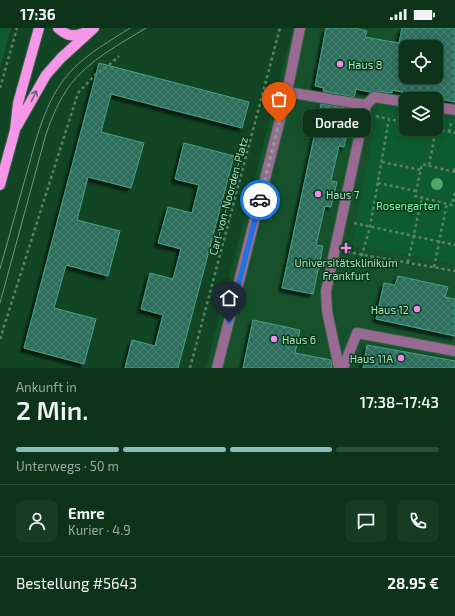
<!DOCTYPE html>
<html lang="de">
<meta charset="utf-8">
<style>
:root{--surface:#0d341b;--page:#163c24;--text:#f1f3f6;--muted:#9aaaa3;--line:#2d4f3a;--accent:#8bbbb9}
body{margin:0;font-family:"Exo 2",sans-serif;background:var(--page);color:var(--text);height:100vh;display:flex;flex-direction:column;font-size:15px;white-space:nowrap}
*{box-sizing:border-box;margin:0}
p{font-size:13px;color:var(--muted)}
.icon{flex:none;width:22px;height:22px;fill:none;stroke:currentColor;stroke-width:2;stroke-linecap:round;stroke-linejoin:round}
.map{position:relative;height:340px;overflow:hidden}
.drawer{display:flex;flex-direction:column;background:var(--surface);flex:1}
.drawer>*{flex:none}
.buttons{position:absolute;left:399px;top:12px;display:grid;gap:8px}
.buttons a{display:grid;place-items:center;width:44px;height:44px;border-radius:8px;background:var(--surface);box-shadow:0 2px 10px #0003,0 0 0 1px var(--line);font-size:20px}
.pin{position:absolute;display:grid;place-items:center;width:34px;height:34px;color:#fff;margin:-41px -17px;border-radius:50% 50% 50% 0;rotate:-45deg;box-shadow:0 0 4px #0007}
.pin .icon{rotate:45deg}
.courier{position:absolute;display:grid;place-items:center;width:40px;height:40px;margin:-20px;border:3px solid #1a73e8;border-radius:50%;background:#fff;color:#222;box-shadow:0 1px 5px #0007}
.bubble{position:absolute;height:28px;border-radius:8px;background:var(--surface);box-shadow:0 2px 10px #0003,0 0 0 1px var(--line);font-size:13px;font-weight:600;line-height:28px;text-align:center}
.summary em{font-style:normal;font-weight:600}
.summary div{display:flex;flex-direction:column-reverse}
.summary{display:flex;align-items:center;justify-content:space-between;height:68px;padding:0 16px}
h1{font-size:26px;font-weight:600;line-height:30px}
.bar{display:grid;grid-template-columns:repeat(4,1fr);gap:6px 4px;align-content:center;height:48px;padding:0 16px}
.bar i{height:5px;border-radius:3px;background:var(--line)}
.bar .current{background:var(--accent)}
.bar p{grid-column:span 4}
.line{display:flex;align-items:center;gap:10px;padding:0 16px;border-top:1px solid var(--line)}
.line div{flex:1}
.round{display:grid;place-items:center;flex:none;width:42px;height:42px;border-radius:8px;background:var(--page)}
.status{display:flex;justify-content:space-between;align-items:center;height:28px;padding:0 20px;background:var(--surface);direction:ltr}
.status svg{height:11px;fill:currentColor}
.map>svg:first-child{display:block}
.built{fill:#16512c;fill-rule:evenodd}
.green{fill:#0d5b2e}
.building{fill:url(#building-cross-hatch);stroke:#43a388;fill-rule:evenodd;filter:url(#shadow)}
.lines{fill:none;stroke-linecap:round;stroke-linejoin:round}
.minor-casing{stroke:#336344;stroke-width:12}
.major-casing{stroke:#336344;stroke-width:12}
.path{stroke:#588466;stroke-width:2.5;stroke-dasharray:3 3;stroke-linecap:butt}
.minor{stroke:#996a92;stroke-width:10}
.major{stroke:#f696e9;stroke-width:10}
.tram{stroke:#6e977a;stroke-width:1}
.tree{fill:#50a66c}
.oneway{stroke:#706477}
.done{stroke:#80a78b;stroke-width:4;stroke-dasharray:0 7.2}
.route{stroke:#1a73e8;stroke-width:5}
.poi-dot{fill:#f888ea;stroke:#023b1a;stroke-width:1.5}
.labels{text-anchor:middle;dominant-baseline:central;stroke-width:3;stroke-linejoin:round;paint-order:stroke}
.poi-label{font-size:11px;fill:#bbdcc2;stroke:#023b1a;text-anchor:start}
.street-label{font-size:11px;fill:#bbdcc2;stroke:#023b1a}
.park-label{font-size:11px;fill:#84f5a6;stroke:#023b1a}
</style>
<div class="status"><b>17:36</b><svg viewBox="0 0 49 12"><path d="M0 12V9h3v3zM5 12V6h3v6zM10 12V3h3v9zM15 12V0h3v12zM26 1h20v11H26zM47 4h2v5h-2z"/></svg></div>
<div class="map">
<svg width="455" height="340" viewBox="0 0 455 340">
<defs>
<pattern id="building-cross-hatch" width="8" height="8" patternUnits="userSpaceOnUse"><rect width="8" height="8" fill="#2d6e5b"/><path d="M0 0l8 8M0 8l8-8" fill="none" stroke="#4a8271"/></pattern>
<filter id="shadow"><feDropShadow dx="-3.5" dy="3.5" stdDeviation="1" flood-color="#0009"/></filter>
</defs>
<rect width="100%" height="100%" fill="#114524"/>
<path class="built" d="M 293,0 L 455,0 L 455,340 L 206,340 ZM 406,19 L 436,19 L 436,49 L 406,49 ZM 406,71 L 436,71 L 436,101 L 406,101 Z"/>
<path class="green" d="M 0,0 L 11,0 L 0,41 Z
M 379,76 L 406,81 L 406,101 L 436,101 L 436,87 L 455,91 L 455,236 L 352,217 Z"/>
<path class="building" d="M 326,0 L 355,0 L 367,3 L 365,9 L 399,15 L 402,0 L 455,0 L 455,74 L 392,62 L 392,65 L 375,63 L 370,64 L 356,61 L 354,69 L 323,63 L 324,60 L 315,58 ZM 406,19 L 436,19 L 436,49 L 406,49 Z
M 99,35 L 249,74 L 242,100 L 111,66 L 101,104 L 144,115 L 131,160 L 88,149 L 77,192 L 120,203 L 108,248 L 66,237 L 54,280 L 96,291 L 84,336 L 24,320 Z
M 321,76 L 352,81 L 344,119 L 339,118 L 331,153 L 337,154 L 331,179 L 325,178 L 316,217 L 323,218 L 313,266 L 282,260 Z
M 184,115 L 234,128 L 178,340 L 125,340 L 132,312 L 155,318 L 163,287 L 141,281 L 150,245 L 173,251 L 181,221 L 158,215 L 168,179 L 192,185 L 199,157 L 175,151 Z
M 398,248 L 448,259 L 445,269 L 455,271 L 455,308 L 376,291 L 384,255 L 395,257 Z
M 253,292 L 300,302 L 295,325 L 331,332 L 332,340 L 243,340 Z
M 367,317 L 455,333 L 455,340 L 363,340 Z"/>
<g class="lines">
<defs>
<path id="minor" d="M 287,64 L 366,77 L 326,263 L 327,283 L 339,340
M 366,77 L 374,69 L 406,74
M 436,79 L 455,82
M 217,340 L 287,64 L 300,0
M 343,340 L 357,305 L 455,323"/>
<path id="major" d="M 58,0 C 68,9 74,9 86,4
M 17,98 L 46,47 L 61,30 L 94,0
M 0,157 L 15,102 L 18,75 L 39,0"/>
</defs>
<use href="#minor" class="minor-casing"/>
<use href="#major" class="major-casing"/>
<path class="path" d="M 0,60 L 17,0
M 376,88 L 389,91
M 436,101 L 455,105
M 449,104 L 451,95
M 382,134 L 421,142
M 429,137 L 436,101
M 454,143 L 455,138
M 455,144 L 422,136 L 415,168 L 452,177 L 455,163
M 378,155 L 416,163
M 354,195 L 455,217
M 347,224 L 455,243
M 360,234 L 370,199 L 389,91 L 406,95
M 408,234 L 422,169
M 434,239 L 447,175
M 0,311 L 78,65 L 96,46 L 108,38 L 119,28
M 190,340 L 280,0"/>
<use href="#minor" class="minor"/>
<use href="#major" class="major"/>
<path class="tram" d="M 0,241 C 8,211 17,181 25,151 C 36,113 44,72 71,43 C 88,25 110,13 130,0
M 0,275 L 46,106 C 52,89 59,72 70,57 C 89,32 120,16 146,0"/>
</g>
<circle class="tree" cx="437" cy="156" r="6"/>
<defs><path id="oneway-shaft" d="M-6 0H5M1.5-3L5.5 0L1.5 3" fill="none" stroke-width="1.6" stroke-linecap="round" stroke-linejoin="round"/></defs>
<use class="oneway" href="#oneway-shaft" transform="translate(34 68) rotate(-64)"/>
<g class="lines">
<path class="done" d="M 260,172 L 279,95"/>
<path class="route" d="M 229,294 L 260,172"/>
</g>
<g class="poi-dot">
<circle cx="340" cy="36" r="4"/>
<circle cx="318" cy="166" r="4"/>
<path d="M344 214h4v4h4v4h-4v4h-4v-4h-4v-4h4z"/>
<circle cx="417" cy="281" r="4"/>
<circle cx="274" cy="311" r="4"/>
<circle cx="401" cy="330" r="4"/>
</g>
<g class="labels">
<g class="poi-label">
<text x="348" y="36">Haus 8</text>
<text x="326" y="166">Haus 7</text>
<text x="346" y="234" text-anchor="middle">Universitätsklinikum<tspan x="346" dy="13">Frankfurt</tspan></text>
<text x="409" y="281" text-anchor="end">Haus 12</text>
<text x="282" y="311">Haus 6</text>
<text x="393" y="330" text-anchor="end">Haus 11A</text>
</g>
<g class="street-label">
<text transform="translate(228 168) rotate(-75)">Carl-von-Noorden-Platz</text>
</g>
<g class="park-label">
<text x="408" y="177">Rosengarten</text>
</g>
</g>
</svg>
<div class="buttons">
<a><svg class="icon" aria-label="locate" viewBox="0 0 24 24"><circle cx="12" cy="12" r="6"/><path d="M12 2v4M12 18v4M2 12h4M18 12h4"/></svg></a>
<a><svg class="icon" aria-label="layers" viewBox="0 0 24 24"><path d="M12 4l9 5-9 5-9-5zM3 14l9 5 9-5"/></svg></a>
</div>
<div class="pin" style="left:279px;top:95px;background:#ea580c"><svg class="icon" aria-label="bag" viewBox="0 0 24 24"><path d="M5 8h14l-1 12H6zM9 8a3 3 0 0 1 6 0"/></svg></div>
<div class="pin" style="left:229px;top:294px;background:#1f2937"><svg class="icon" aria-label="home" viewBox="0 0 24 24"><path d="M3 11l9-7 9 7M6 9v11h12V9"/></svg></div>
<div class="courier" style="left:260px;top:172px"><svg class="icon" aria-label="car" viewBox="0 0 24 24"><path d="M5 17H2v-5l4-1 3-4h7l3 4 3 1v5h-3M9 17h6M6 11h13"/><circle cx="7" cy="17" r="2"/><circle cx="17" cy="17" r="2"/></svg></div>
<div class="bubble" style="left:303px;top:81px;width:68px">Dorade</div>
</div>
<section class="drawer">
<div class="summary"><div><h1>2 Min.</h1><p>Ankunft in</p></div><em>17:38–17:43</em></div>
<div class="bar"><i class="current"></i><i class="current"></i><i class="current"></i><i></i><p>Unterwegs · 50 m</p></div>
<div class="line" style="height:72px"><a class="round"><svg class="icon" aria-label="person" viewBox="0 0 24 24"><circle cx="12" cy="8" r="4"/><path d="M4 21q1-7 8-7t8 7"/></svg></a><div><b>Emre</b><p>Kurier · 4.9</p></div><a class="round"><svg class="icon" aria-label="chat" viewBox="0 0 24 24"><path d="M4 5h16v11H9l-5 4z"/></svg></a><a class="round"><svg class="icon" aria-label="phone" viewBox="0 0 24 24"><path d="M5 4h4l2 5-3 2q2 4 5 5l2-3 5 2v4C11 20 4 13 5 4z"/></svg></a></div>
<div class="line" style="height:52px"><div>Bestellung #5643</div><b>28.95 €</b></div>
</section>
